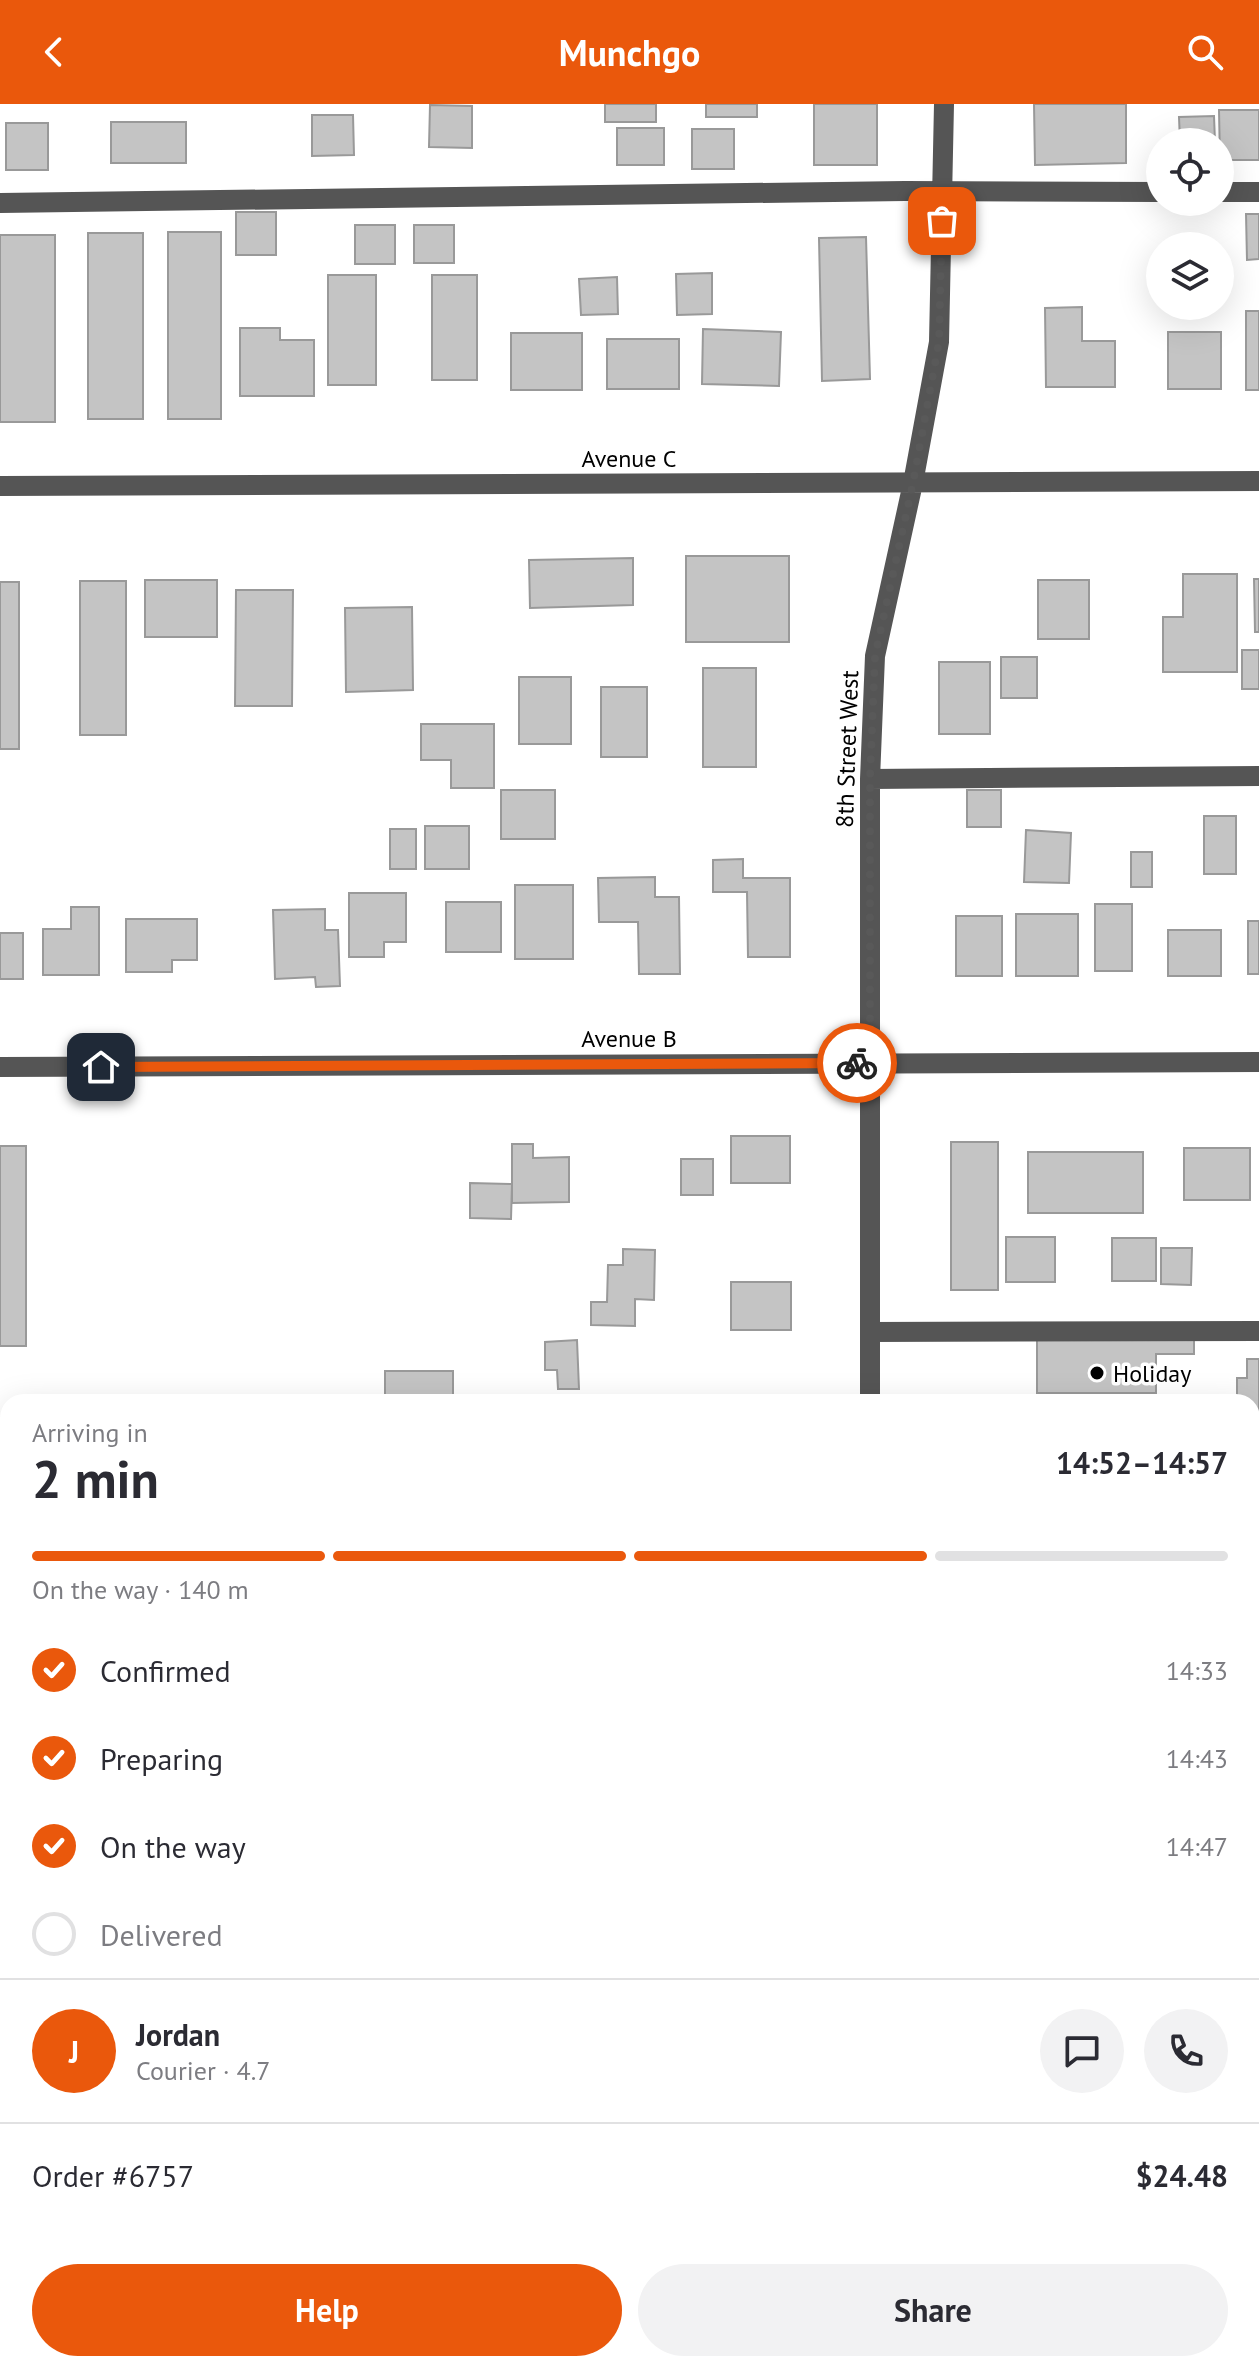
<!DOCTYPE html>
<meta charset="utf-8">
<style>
:root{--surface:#fff;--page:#f2f2f3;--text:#2b2b33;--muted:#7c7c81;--line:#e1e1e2;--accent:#ea580c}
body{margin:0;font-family:"PT Sans",sans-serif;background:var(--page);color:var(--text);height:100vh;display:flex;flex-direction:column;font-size:30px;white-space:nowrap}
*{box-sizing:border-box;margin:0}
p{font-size:26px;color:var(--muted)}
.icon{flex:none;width:44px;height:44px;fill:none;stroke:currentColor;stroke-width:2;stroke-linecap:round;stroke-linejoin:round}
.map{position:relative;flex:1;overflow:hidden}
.details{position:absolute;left:0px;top:1290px;width:1260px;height:978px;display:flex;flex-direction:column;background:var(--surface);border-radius:24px 24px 0 0;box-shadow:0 8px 32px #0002}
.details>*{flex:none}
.tools{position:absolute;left:1146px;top:24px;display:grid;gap:16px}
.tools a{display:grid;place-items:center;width:88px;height:88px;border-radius:50%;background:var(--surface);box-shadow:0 8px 32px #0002;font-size:40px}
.pin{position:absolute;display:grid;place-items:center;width:68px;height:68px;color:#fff;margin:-34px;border-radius:16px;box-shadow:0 4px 12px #0006}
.courier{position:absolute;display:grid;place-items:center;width:80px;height:80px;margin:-40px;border:6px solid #ea580c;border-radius:50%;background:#fff;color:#222;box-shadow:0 2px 10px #0007}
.headline em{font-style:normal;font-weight:800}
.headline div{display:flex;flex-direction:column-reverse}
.headline{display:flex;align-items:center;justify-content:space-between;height:136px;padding:0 32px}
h1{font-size:52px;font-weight:800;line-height:60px}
.bar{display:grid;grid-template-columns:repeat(4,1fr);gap:12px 8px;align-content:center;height:96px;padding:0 32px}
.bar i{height:10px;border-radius:6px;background:var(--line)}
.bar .on{background:var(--accent)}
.bar p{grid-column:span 4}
.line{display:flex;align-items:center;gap:20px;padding:0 32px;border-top:2px solid var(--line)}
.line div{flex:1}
.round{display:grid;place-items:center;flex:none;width:84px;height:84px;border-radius:42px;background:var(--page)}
ol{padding:0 32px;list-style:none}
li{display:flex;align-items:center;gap:24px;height:88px}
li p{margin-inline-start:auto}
li .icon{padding:8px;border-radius:50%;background:var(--accent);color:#fff;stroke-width:4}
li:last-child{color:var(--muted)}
li i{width:44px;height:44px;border:4px solid var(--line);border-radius:50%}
.cta{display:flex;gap:16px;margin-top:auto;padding:16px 32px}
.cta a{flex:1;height:92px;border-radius:48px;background:var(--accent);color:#fff;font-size:32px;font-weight:800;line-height:92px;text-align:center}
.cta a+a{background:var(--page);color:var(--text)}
header{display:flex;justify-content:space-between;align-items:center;height:104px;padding:0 32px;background:var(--accent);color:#fff;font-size:36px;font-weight:800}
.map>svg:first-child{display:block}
.building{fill:#c4c4c4;stroke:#999;stroke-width:2}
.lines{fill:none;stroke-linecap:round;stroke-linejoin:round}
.major-casing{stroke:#dbdbdb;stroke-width:22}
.minor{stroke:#555;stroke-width:20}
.major{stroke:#000;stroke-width:20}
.done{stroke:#595959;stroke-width:8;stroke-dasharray:0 14.4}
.route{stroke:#ea580c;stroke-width:10}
.poi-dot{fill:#000;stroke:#fff;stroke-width:3}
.labels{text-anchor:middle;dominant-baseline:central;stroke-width:7;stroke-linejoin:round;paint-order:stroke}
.street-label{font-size:24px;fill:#000;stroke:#fff}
.poi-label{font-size:24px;fill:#000;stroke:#fff;text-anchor:start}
</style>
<header><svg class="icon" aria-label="back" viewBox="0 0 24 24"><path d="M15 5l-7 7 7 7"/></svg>Munchgo<svg class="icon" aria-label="search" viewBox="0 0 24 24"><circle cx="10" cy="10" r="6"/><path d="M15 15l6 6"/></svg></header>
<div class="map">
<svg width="1259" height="2267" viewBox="0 0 1259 2267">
<rect width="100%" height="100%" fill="#fff"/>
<path class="building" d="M 605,0 L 656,0 L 656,18 L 605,18 Z
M 706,0 L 757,0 L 757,13 L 706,13 Z
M 814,0 L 877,0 L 877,61 L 814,61 Z
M 1034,0 L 1126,0 L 1126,59 L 1035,61 Z
M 430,1 L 472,2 L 472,44 L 429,43 Z
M 1219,6 L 1259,6 L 1259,56 L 1220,56 Z
M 312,11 L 353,11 L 354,51 L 312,52 Z
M 1214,12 L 1215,38 L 1180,38 L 1179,13 Z
M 111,18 L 186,18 L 186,59 L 111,59 Z
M 6,19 L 48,19 L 48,66 L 6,66 Z
M 617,24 L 664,24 L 664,61 L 617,61 Z
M 692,25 L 734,25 L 734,65 L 692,65 Z
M 236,108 L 276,108 L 276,151 L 236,151 Z
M 1246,110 L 1259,110 L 1259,155 L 1247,156 Z
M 355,121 L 395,121 L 395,160 L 355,160 Z
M 414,121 L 454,121 L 454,159 L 414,159 Z
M 168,128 L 221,128 L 221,315 L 168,315 Z
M 88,129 L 143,129 L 143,315 L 88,315 Z
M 0,131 L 55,131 L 55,318 L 0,318 Z
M 866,133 L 870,275 L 822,277 L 819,134 Z
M 712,169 L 712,210 L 677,211 L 676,170 Z
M 328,171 L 376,171 L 376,281 L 328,281 Z
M 432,171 L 477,171 L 477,276 L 432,276 Z
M 617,173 L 618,210 L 581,211 L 579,175 Z
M 1082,203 L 1082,237 L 1115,237 L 1115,283 L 1046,283 L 1045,204 Z
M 1246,207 L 1259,207 L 1259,286 L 1246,286 Z
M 240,224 L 280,224 L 280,236 L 314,236 L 314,292 L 240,292 Z
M 703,225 L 781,228 L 779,282 L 702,280 Z
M 1168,228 L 1221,228 L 1221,285 L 1168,285 Z
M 511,229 L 582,229 L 582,286 L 511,286 Z
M 607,235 L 679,235 L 679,285 L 607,285 Z
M 686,452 L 789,452 L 789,538 L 686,538 Z
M 633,454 L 633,501 L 530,504 L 529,456 Z
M 1183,470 L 1237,470 L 1237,568 L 1163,568 L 1163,513 L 1183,513 Z
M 1254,475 L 1259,475 L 1259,528 L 1255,528 Z
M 145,476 L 217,476 L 217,533 L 145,533 Z
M 1038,476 L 1089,476 L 1089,535 L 1038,535 Z
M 80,477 L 126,477 L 126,631 L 80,631 Z
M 0,478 L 19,478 L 19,645 L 0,645 Z
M 236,486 L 293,486 L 292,602 L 235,602 Z
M 412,503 L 413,586 L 346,588 L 345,504 Z
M 1242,546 L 1259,546 L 1259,585 L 1242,585 Z
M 1001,553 L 1037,553 L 1037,594 L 1001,594 Z
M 939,558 L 990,558 L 990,630 L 939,630 Z
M 703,564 L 756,564 L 756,663 L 703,663 Z
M 519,573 L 571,573 L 571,640 L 519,640 Z
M 601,583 L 647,583 L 647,653 L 601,653 Z
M 421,620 L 494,620 L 494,684 L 451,684 L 451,656 L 421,656 Z
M 501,686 L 555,686 L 555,735 L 501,735 Z
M 967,686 L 1001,686 L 1001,723 L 967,723 Z
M 1204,712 L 1236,712 L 1236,770 L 1204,770 Z
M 425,722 L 469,722 L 469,765 L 425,765 Z
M 390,725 L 416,725 L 416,765 L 390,765 Z
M 1026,726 L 1071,729 L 1069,779 L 1024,778 Z
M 1131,748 L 1152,748 L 1152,783 L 1131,783 Z
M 743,755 L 743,774 L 790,774 L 790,853 L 748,853 L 747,788 L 713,788 L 713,756 Z
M 655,773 L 655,793 L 679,793 L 680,870 L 639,870 L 638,818 L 599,818 L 598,774 Z
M 515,781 L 573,781 L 573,855 L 515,855 Z
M 349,789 L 406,789 L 406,838 L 384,838 L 384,853 L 349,853 Z
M 446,798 L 501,798 L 501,848 L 446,848 Z
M 1095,800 L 1132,800 L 1132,867 L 1095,867 Z
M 71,803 L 99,803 L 99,871 L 43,871 L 43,825 L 71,825 Z
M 325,805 L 325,826 L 338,826 L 340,882 L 316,883 L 315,873 L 275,875 L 273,806 Z
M 1016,810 L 1078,810 L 1078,872 L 1016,872 Z
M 956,812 L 1002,812 L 1002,872 L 956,872 Z
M 126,815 L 197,815 L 197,856 L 172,856 L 172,868 L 126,868 Z
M 1248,817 L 1259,817 L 1259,870 L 1248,870 Z
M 1168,826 L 1221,826 L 1221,872 L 1168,872 Z
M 0,829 L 23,829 L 23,875 L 0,875 Z
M 731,1032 L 790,1032 L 790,1079 L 731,1079 Z
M 951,1038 L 998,1038 L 998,1186 L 951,1186 Z
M 512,1040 L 533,1040 L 533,1054 L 569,1053 L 569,1098 L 512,1099 Z
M 0,1042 L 26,1042 L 26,1242 L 0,1242 Z
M 1184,1044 L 1250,1044 L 1250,1096 L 1184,1096 Z
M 1028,1048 L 1143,1048 L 1143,1109 L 1028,1109 Z
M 681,1055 L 713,1055 L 713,1091 L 681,1091 Z
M 470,1079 L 512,1080 L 511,1115 L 470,1114 Z
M 1006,1133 L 1055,1133 L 1055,1178 L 1006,1178 Z
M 1112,1134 L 1156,1134 L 1156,1177 L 1112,1177 Z
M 1161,1144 L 1192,1144 L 1191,1181 L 1161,1180 Z
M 623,1145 L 655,1146 L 654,1196 L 635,1195 L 635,1222 L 591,1221 L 591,1198 L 607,1198 L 608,1161 L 623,1161 Z
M 731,1178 L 791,1178 L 791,1226 L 731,1226 Z
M 1037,1233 L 1194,1233 L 1194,1250 L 1156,1250 L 1156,1289 L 1037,1289 Z
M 577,1236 L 579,1285 L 558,1285 L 557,1266 L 545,1266 L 545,1238 Z
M 1247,1255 L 1259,1255 L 1259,1349 L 1252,1349 L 1252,1298 L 1237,1298 L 1237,1274 L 1247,1274 Z
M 385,1267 L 453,1267 L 453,1298 L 385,1298 Z
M 1252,1633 L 1255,1633 L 1255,1687 L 1252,1687 Z
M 0,1657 L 8,1657 L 8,1703 L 0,1703 Z
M 0,1719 L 8,1720 L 8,1982 L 0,1982 Z
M 0,2010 L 8,2010 L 8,2065 L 0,2065 Z
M 2,2237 L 8,2237 L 8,2260 L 88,2260 L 88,2267 L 2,2267 Z
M 95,2260 L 184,2260 L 184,2267 L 95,2267 Z
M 205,2260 L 249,2260 L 249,2267 L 205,2267 Z
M 305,2260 L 378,2260 L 378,2267 L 305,2267 Z
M 387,2260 L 474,2260 L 474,2267 L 387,2267 Z
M 487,2260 L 571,2260 L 571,2267 L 487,2267 Z
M 755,2260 L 807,2260 L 807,2267 L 755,2267 Z
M 961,2260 L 1012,2260 L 1012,2267 L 961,2267 Z
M 1045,2260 L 1107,2260 L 1107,2263 L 1045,2263 Z
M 1147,2260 L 1184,2260 L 1184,2267 L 1147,2267 Z"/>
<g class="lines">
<defs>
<path id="major" d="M 0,1489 L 8,1489
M 1252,1501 L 1259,1501"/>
</defs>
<use href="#major" class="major-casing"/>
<path class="minor" d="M 1220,88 L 1259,88
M 0,99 L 905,87 L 1160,88
M 0,382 L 1259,377
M 870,675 L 1259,672
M 0,963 L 1259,958
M 870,1228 L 1259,1227
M 870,1298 L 870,675 L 875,552 L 913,379 L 939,238 L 944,0
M 1252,1819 L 1259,1819
M 1252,2122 L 1259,2122
M 0,2130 L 8,2130
M 886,2260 L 886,2267"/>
<use href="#major" class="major"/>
</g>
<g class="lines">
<path class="done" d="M 857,959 L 870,959 L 870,675 L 875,552 L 913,379 L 939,238 L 942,117"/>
<path class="route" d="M 101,963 L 857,959"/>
</g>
<circle class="poi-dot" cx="1097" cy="1269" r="8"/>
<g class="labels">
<g class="street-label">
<text x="629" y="354">Avenue C</text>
<text transform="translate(847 645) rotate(-88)">8th Street West</text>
<text x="629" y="934">Avenue B</text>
</g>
<g class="poi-label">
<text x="1113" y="1269">Holiday</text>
</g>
</g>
</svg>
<div class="tools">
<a><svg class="icon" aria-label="locate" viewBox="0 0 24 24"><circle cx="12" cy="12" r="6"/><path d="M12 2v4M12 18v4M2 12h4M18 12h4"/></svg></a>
<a><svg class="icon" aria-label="layers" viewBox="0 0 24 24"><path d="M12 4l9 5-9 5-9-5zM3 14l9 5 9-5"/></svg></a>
</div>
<div class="pin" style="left:942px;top:117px;background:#ea580c"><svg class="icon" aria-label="bag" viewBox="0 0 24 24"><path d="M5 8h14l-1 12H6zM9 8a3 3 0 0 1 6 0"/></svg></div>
<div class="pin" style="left:101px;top:963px;background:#1f2937"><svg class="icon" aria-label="home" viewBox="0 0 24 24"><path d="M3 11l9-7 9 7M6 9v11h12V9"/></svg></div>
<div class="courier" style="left:857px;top:959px"><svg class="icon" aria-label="bike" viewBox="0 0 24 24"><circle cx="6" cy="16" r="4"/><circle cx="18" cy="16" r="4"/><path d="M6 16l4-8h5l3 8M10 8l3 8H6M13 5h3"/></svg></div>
<section class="details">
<div class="headline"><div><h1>2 min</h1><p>Arriving in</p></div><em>14:52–14:57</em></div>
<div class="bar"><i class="on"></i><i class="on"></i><i class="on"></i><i></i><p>On the way · 140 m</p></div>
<ol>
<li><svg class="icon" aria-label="check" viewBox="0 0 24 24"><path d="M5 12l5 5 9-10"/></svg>Confirmed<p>14:33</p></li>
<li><svg class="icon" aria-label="check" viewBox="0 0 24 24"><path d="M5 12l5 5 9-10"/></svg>Preparing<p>14:43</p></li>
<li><svg class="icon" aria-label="check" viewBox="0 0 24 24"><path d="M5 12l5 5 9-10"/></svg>On the way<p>14:47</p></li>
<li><i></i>Delivered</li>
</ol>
<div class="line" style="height:144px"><b class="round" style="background:var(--accent);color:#fff">J</b><div><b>Jordan</b><p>Courier · 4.7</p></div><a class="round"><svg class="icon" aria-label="chat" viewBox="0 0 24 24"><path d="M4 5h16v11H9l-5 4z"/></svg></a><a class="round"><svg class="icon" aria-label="phone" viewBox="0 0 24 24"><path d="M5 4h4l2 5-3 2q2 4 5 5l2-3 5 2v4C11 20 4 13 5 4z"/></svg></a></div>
<div class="line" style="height:104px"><div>Order #6757</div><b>$24.48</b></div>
<div class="cta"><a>Help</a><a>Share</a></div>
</section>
</div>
